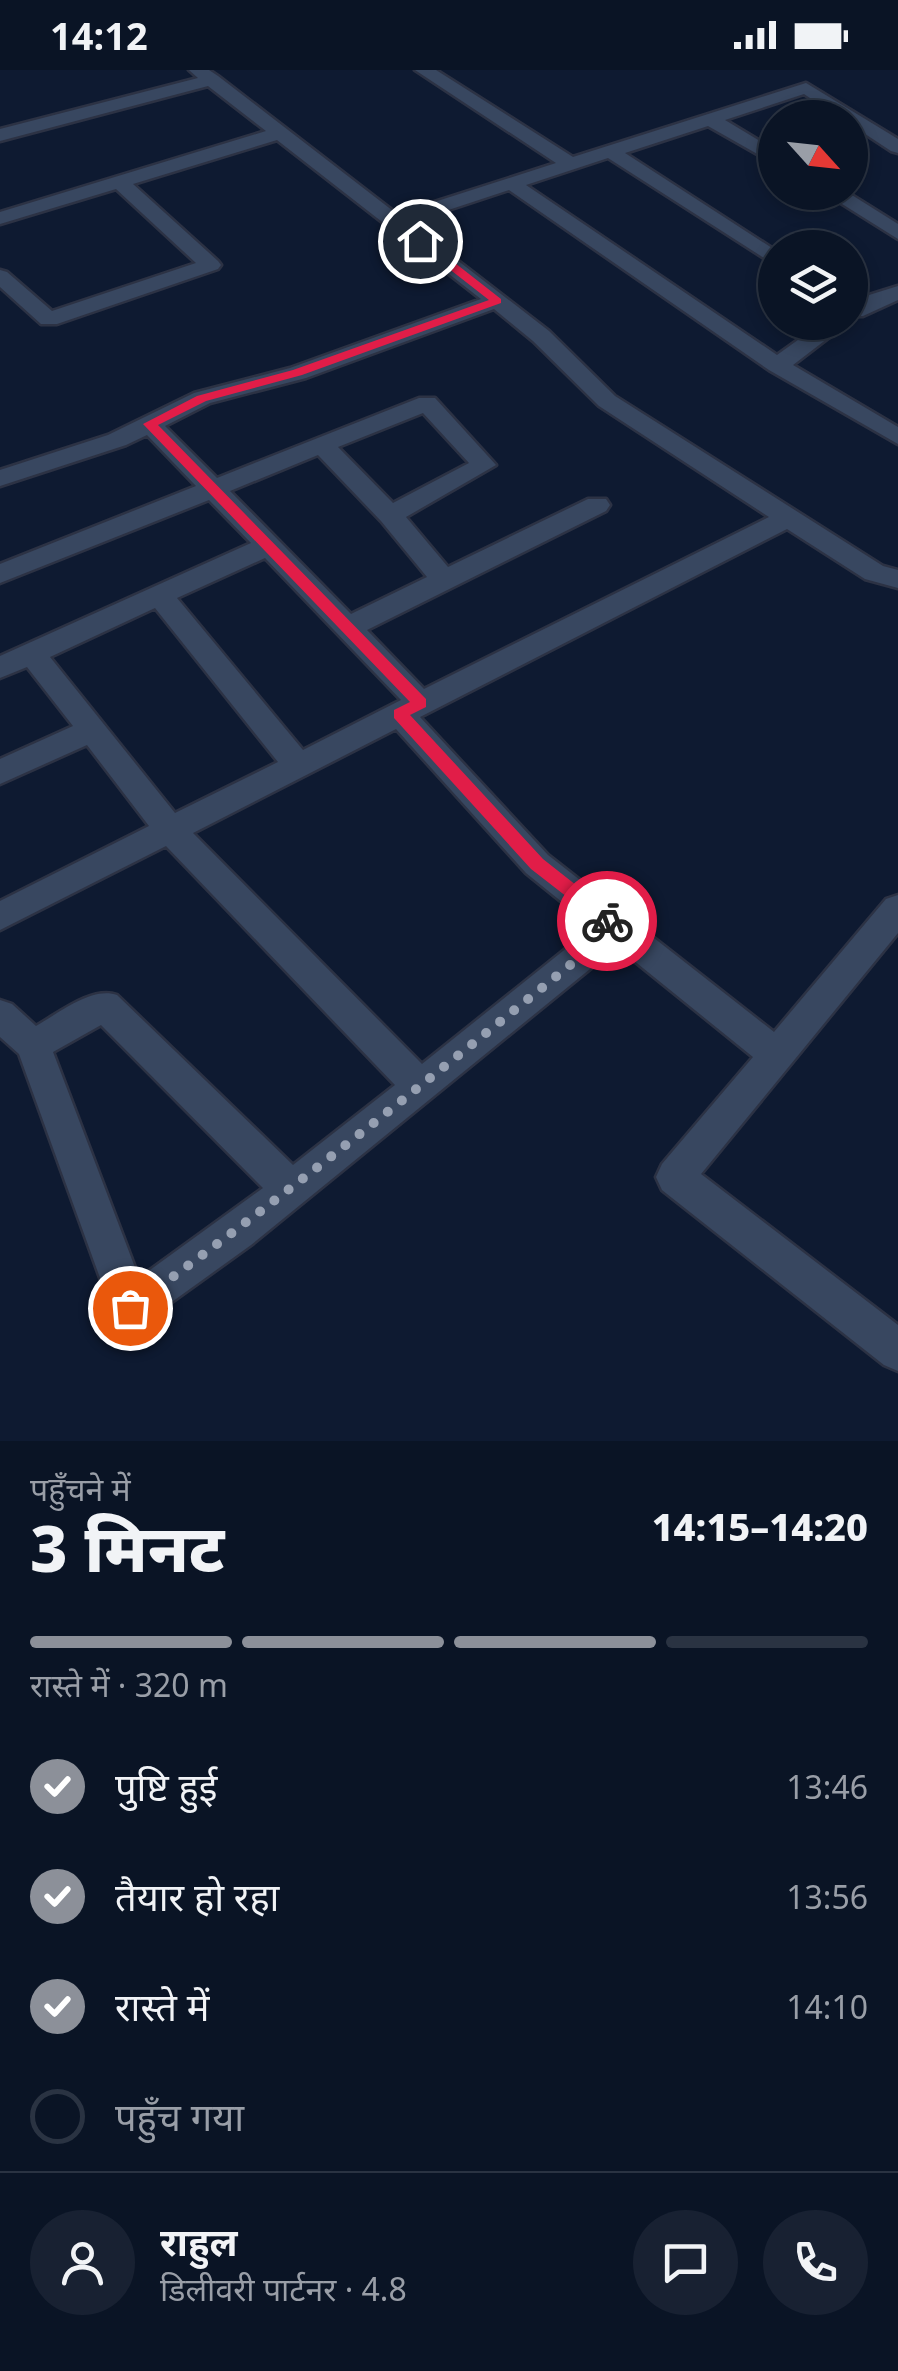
<!DOCTYPE html>
<html lang="hi">
<meta charset="utf-8">
<style>
:root{--surface:#0a1425;--page:#182132;--text:#f1f3f6;--muted:#999ea7;--line:#2a3342;--accent:#8c9099}
body{margin:0;font-family:"Noto Sans","Noto Sans Devanagari",sans-serif;background:var(--page);color:var(--text);height:100vh;display:flex;flex-direction:column;font-size:38px;white-space:nowrap}
*{box-sizing:border-box;margin:0}
p{font-size:32px;color:var(--muted)}
.icon{flex:none;width:55px;height:55px;fill:none;stroke:currentColor;stroke-width:2;stroke-linecap:round;stroke-linejoin:round}
.map{position:relative;height:1371px;overflow:hidden}
.side{display:flex;flex-direction:column;background:var(--surface);flex:1}
.side>*{flex:none}
.needle{width:65px;rotate:117deg}
.tools{position:absolute;left:758px;top:30px;display:grid;gap:20px}
.tools a{display:grid;place-items:center;width:110px;height:110px;border-radius:50%;background:var(--surface);box-shadow:0 5px 15px #0003,0 0 0 2px var(--line);font-size:50px}
.pin{position:absolute;display:grid;place-items:center;width:85px;height:85px;color:#fff;margin:-42px;border:5px solid #fff;border-radius:50%;box-shadow:0 2px 10px #0007}
.courier{position:absolute;display:grid;place-items:center;width:100px;height:100px;margin:-50px;border:8px solid #e11d48;border-radius:50%;background:#fff;color:#222;box-shadow:0 2px 12px #0007}
.headline em{font-style:normal;font-weight:800}
.headline div{display:flex;flex-direction:column-reverse}
.headline{display:flex;align-items:center;justify-content:space-between;height:170px;padding:0 30px}
h1{font-size:65px;font-weight:800;line-height:75px}
.bar{display:grid;grid-template-columns:repeat(4,1fr);gap:15px 10px;align-content:center;height:120px;padding:0 30px}
.bar i{height:12px;border-radius:8px;background:var(--line)}
.bar .current{background:var(--accent)}
.bar p{grid-column:span 4}
.line{display:flex;align-items:center;gap:25px;padding:0 30px;border-top:2px solid var(--line)}
.line div{flex:1}
.round{display:grid;place-items:center;flex:none;width:105px;height:105px;border-radius:52px;background:var(--page)}
ol{padding:0 30px;list-style:none}
li{display:flex;align-items:center;gap:30px;height:110px}
li p{margin-inline-start:auto}
li .icon{padding:10px;border-radius:50%;background:var(--accent);color:#fff;stroke-width:4}
li:last-child{color:var(--muted)}
li i{width:55px;height:55px;border:5px solid var(--line);border-radius:50%}
.status{display:flex;justify-content:space-between;align-items:center;height:70px;padding:0 50px;background:var(--surface);direction:ltr}
.status svg{height:28px;fill:currentColor}
.map>svg:first-child{display:block}
.lines{fill:none;stroke-linecap:round;stroke-linejoin:round}
.minor-casing{stroke:#2c3244;stroke-width:5}
.minor{fill:#384760;fill-rule:evenodd}
.route{fill:#e11d48}
.done{stroke:#959fb1;stroke-width:10;stroke-dasharray:0 18}
</style>
<div class="status"><b>14:12</b><svg viewBox="0 0 49 12"><path d="M0 12V9h3v3zM5 12V6h3v6zM10 12V3h3v9zM15 12V0h3v12zM26 1h20v11H26zM47 4h2v5h-2z"/></svg></div>
<div class="map">
<svg width="898" height="1371" viewBox="0 0 898 1371">
<rect width="100%" height="100%" fill="#0e1a31"/>
<g class="lines">
<defs>
<path id="minor" d="M 189,0 L 209,0 L 218,6 L 397,144 L 556,93 L 415,0 L 436,0 L 573,87 L 806,13 L 898,69 L 898,83 L 891,81 L 850,54 L 850,48 L 840,48 L 804,24 L 725,50 L 775,80 L 775,94 L 708,56 L 625,83 L 775,180 L 775,195 L 608,88 L 526,115 L 777,285 L 823,252 L 849,252 L 793,295 L 898,357 L 898,374 L 769,300 L 509,120 L 409,153 L 549,261 L 615,326 L 883,496 L 898,500 L 898,518 L 865,509 L 787,459 L 420,647 L 548,785 L 774,962 L 886,829 L 898,825 L 898,863 L 701,1104 L 898,1255 L 898,1301 L 884,1295 L 662,1120 L 656,1107 L 662,1094 L 753,987 L 617,877 L 251,1175 L 144,1252 L 130,1258 L 116,1252 L 19,984 L 0,967 L 0,930 L 12,934 L 36,956 C 59,943 92,916 117,925 L 293,1095 L 395,1015 L 166,776 L 0,860 L 0,831 L 149,756 L 87,675 L 0,714 L 0,689 L 73,656 L 27,597 L 0,608 L 0,586 L 251,473 L 209,430 L 0,513 L 0,494 L 196,416 L 147,365 L 126,375 L 0,416 L 0,400 L 108,365 L 194,323 L 290,298 L 481,229 L 277,70 L 133,114 L 218,191 L 221,195 L 218,199 L 57,254 L 41,254 L 0,217 L 0,200 L 7,202 L 52,241 L 196,193 L 116,119 L 0,154 L 0,142 L 266,61 L 208,16 L 0,71 L 0,59 L 198,8 ZM 494,239 L 533,271 L 599,336 L 769,447 L 424,619 L 367,560 L 606,441 L 610,435 L 606,429 L 588,429 L 448,497 L 406,447 L 496,395 L 435,328 L 419,328 L 217,408 L 165,356 L 210,333 L 306,308 ZM 423,343 L 469,393 L 393,433 L 338,377 ZM 318,385 L 381,451 L 427,507 L 351,544 L 230,421 ZM 265,488 L 401,630 L 303,680 L 177,528 ZM 155,538 L 278,692 L 175,743 L 50,587 ZM 396,659 L 526,803 L 593,857 L 422,994 L 193,763 ZM 101,955 L 263,1118 L 139,1208 L 53,982 Z
M 823,122 L 847,122 L 898,154 L 898,169 Z
M 898,216 L 898,230 L 863,246 L 850,246 L 850,231 Z"/>
</defs>
<use href="#minor" class="minor-casing"/>
<use href="#minor" class="minor"/>
</g>
<path class="route" d="M 416,168 L 423,168 L 501,229 L 501,233 L 302,305 L 206,331 L 158,355 L 426,629 L 426,637 L 410,645 L 543,789 L 614,845 L 614,856 L 607,858 L 531,799 L 394,648 L 394,640 L 410,632 L 143,354 L 197,326 L 293,300 L 489,230 L 416,173 Z"/>
<g class="lines">
<path class="done" d="M 130,1238 C 297,1118 456,987 616,858 L 607,851"/>
</g>
</svg>
<div class="tools">
<a><svg class="needle" viewBox="-14 -14 28 28"><path d="M0-13l5 13h-10z" fill="#e53935"/><path d="M0 13l5-13h-10z" fill="#999ea7"/></svg></a>
<a><svg class="icon" aria-label="layers" viewBox="0 0 24 24"><path d="M12 4l9 5-9 5-9-5zM3 14l9 5 9-5"/></svg></a>
</div>
<div class="pin" style="left:130px;top:1238px;background:#ea580c"><svg class="icon" aria-label="bag" viewBox="0 0 24 24"><path d="M5 8h14l-1 12H6zM9 8a3 3 0 0 1 6 0"/></svg></div>
<div class="pin" style="left:420px;top:171px;background:#1f2937"><svg class="icon" aria-label="home" viewBox="0 0 24 24"><path d="M3 11l9-7 9 7M6 9v11h12V9"/></svg></div>
<div class="courier" style="left:607px;top:851px"><svg class="icon" aria-label="bike" viewBox="0 0 24 24"><circle cx="6" cy="16" r="4"/><circle cx="18" cy="16" r="4"/><path d="M6 16l4-8h5l3 8M10 8l3 8H6M13 5h3"/></svg></div>
</div>
<section class="side">
<div class="headline"><div><h1>3 मिनट</h1><p>पहुँचने में</p></div><em>14:15–14:20</em></div>
<div class="bar"><i class="current"></i><i class="current"></i><i class="current"></i><i></i><p>रास्ते में · 320 m</p></div>
<ol>
<li><svg class="icon" aria-label="check" viewBox="0 0 24 24"><path d="M5 12l5 5 9-10"/></svg>पुष्टि हुई<p>13:46</p></li>
<li><svg class="icon" aria-label="check" viewBox="0 0 24 24"><path d="M5 12l5 5 9-10"/></svg>तैयार हो रहा<p>13:56</p></li>
<li><svg class="icon" aria-label="check" viewBox="0 0 24 24"><path d="M5 12l5 5 9-10"/></svg>रास्ते में<p>14:10</p></li>
<li><i></i>पहुँच गया</li>
</ol>
<div class="line" style="height:180px"><a class="round"><svg class="icon" aria-label="person" viewBox="0 0 24 24"><circle cx="12" cy="8" r="4"/><path d="M4 21q1-7 8-7t8 7"/></svg></a><div><b>राहुल</b><p>डिलीवरी पार्टनर · 4.8</p></div><a class="round"><svg class="icon" aria-label="chat" viewBox="0 0 24 24"><path d="M4 5h16v11H9l-5 4z"/></svg></a><a class="round"><svg class="icon" aria-label="phone" viewBox="0 0 24 24"><path d="M5 4h4l2 5-3 2q2 4 5 5l2-3 5 2v4C11 20 4 13 5 4z"/></svg></a></div>
</section>
